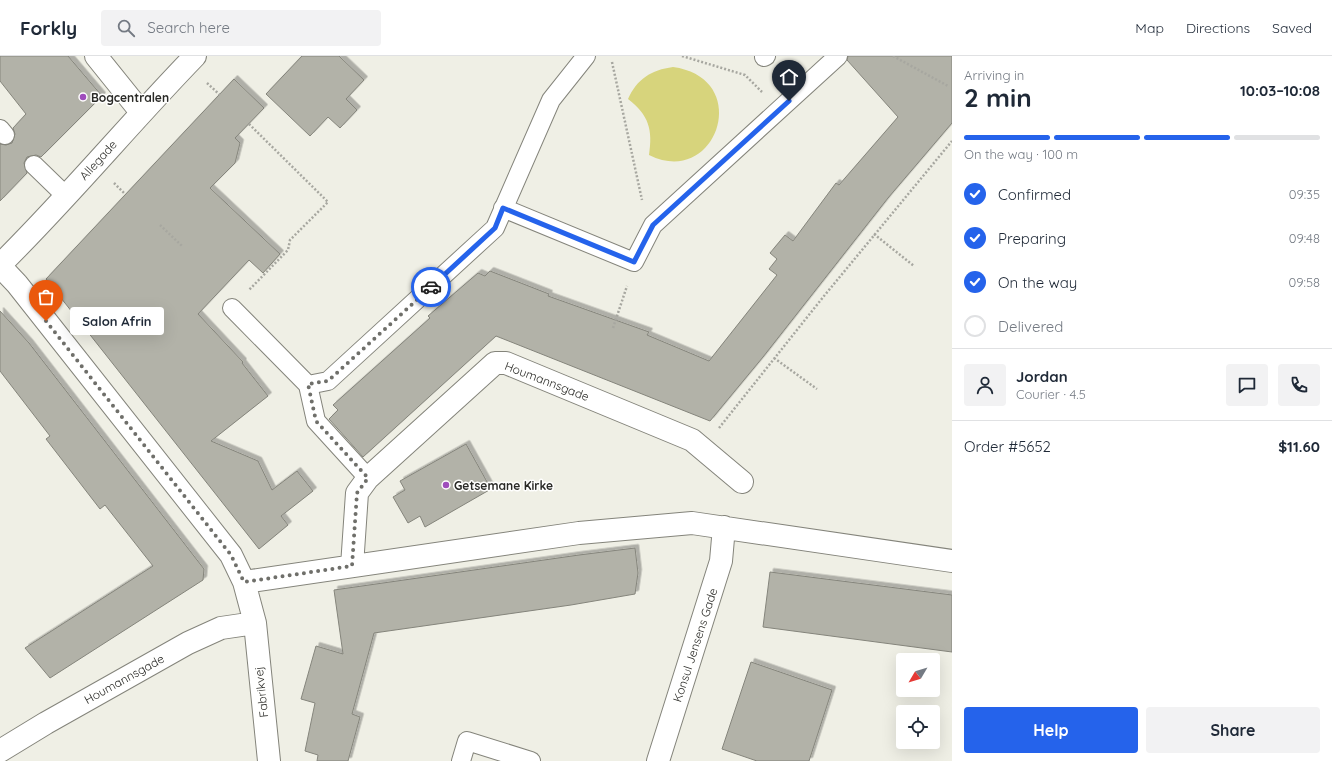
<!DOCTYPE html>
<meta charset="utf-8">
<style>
:root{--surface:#fff;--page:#f2f2f3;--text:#1f2937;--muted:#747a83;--line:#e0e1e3;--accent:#2563eb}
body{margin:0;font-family:Quicksand,sans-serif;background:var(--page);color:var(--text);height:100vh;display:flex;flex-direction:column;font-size:15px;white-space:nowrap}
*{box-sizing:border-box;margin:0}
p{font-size:13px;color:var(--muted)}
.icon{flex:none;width:22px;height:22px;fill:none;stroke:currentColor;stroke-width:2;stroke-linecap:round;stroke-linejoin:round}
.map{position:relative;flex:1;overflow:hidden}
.details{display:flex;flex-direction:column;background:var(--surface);width:380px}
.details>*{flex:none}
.needle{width:26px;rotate:232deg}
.buttons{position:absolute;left:896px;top:597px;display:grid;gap:8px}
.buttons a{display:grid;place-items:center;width:44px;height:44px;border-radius:4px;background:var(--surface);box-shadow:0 4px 16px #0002;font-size:20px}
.pin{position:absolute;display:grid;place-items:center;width:34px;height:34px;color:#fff;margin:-41px -17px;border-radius:50% 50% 50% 0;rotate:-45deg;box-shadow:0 0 4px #0007}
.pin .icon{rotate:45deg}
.courier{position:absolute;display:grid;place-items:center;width:40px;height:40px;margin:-20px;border:3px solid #2563eb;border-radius:50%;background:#fff;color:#222;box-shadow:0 1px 5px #0007}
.bubble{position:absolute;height:28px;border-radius:4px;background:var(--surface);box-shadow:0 4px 16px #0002;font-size:13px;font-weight:800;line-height:28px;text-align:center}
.summary em{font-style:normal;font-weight:800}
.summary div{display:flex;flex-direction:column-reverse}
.summary{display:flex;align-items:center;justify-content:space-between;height:68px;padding:0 12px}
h1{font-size:26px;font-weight:800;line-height:30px}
.bar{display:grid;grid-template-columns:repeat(4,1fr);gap:6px 4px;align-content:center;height:48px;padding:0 12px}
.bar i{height:5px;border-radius:3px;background:var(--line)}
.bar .active{background:var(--accent)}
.bar p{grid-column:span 4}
.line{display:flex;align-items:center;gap:10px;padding:0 12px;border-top:1px solid var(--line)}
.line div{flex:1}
.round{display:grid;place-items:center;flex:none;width:42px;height:42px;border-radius:4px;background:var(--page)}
ol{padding:0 12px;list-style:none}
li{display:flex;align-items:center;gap:12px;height:44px}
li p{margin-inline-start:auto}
li .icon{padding:4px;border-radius:50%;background:var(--accent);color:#fff;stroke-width:4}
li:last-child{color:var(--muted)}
li i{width:22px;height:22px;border:2px solid var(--line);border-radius:50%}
.button{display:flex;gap:8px;margin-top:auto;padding:8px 12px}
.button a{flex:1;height:46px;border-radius:4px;background:var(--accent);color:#fff;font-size:16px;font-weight:800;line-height:46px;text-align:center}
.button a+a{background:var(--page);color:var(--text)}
header{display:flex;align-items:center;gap:24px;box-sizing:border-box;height:56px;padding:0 20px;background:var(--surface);border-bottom:1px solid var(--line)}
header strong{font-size:19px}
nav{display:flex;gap:22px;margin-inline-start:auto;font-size:14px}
.search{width:280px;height:36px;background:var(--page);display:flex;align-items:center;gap:10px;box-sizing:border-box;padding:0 14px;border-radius:4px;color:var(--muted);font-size:15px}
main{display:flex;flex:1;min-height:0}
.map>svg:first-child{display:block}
.green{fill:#d7d47c}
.building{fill:#b2b2a8;stroke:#85857c;filter:url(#shadow)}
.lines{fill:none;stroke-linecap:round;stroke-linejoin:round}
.lane-casing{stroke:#84847b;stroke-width:20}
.street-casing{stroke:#84847b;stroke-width:24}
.secondary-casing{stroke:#84847b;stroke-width:24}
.path{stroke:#a7a7a0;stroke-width:2.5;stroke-dasharray:2 2;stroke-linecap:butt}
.lane{stroke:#fff;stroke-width:18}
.street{stroke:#fff;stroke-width:22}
.secondary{stroke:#fff;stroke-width:22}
.done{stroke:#6f6f6a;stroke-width:4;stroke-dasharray:0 7.2}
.route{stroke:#2563eb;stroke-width:5}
.poi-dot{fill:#9f4dbc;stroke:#fffffe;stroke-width:1.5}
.labels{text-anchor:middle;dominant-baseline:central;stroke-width:3;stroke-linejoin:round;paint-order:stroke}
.poi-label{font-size:12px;font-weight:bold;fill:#2a2a27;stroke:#fffffe;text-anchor:start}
.street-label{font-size:12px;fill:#2a2a27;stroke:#fffffe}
</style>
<header>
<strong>Forkly</strong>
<div class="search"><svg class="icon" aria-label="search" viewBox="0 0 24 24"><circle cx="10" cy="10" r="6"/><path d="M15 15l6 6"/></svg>Search here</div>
<nav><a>Map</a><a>Directions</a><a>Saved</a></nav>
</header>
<main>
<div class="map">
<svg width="952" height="705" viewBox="0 0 952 705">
<defs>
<filter id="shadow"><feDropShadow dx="3.5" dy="-3.5" stdDeviation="0" flood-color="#0004"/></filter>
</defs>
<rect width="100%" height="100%" fill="#efefe5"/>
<path class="green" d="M 673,11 C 754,22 717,133 649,99 C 653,74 649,59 628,43 C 637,23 651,14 673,11 Z"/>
<path class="building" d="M 0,0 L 68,0 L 102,40 L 41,101 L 36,99 L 27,101 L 24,107 L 27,117 L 0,145 L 0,88 L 6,89 L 12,87 L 15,78 L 13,72 L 26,58 L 0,25 Z
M 302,0 L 339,0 L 364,24 L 346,43 L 357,54 L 340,72 L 328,61 L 310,80 L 266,38 Z
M 848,0 L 952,0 L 952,67 L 888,142 L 763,301 L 710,365 L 496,280 L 363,401 L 329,363 L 338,354 L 333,349 L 430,262 L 428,260 L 478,217 L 485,220 L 490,215 L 549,238 L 548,240 L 649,276 L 647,279 L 709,305 L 777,219 L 769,213 L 777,203 L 770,197 L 785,179 L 793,185 L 836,127 L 839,129 L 898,61 L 847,4 Z
M 234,23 L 264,52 L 235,82 L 240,87 L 235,107 L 210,132 L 280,198 L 263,217 L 249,204 L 198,258 L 243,306 L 242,307 L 268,340 L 211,385 L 258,405 L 272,434 L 297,415 L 313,435 L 281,460 L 288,469 L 259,493 L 46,223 Z
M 0,255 L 29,287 L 204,513 L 203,524 L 50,622 L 25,592 L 153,510 L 105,449 L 100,453 L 46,383 L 50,380 L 0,315 Z
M 466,388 L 491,433 L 425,471 L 420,460 L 408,467 L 393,441 L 405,434 L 400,425 Z
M 635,492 L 638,517 L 635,538 L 571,549 L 374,577 L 352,658 L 360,661 L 348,705 L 317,705 L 318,699 L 305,695 L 315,647 L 301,643 L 316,590 L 343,598 L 334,534 L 579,499 Z
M 770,516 L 952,539 L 952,596 L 763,571 Z
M 751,606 L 832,634 L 809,705 L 757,705 L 722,693 Z"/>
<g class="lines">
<defs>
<path id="lane" d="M 764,1 L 766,0
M 0,73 L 5,79
M 34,109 L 66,140
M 503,152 L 634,206 L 653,169 L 838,0
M 232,252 L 308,329 L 316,365 L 368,422
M 308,329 L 328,325 L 495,172 L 551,44 L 586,0
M 461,705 L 467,685 L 531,705"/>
<path id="street" d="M 96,0 L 141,56
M 0,210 L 17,228 L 231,499 L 244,526 L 255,567 L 269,705
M 352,510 L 357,437 L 368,422 L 495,307 L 506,307 L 692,384 L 742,426
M 244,526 L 579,477 L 692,467 L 952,505
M 0,695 L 46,667 L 188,587 L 221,572 L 255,567
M 658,705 L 721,505 L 724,471"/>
<path id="secondary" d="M 0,209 C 68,142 129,68 195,0"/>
</defs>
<use href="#lane" class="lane-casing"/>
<use href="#street" class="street-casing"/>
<use href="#secondary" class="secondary-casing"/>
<path class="path" d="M 682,0 L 745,19 L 762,36
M 893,0 L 948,30
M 612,6 L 642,144
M 207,27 L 220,39
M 249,68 L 328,146 L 290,184 L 288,194 L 249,234
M 114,127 L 125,138
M 160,169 L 182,190
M 874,178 L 914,210
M 613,272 L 627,230
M 774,302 L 817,333
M 719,372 L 824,240 L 952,85"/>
<use href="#lane" class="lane"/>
<use href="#street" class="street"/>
<use href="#secondary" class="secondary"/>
</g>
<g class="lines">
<path class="done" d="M 46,265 L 231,499 L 244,526 L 352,510 L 357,437 L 368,422 L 316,365 L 308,328 L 328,325 L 431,231"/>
<path class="route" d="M 431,231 L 495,172 L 503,152 L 634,206 L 653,169 L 789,45"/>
</g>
<g class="poi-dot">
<circle cx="83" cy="41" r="4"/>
<circle cx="446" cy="429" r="4"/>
</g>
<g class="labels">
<g class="poi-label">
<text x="91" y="41">Bogcentralen</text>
<text x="454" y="429">Getsemane Kirke</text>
</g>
<g class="street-label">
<text transform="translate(98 104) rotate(-48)">Allegade</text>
<text transform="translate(547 325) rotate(21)">Houmannsgade</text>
<text transform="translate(695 589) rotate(-72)">Konsul Jensens Gade</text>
<text transform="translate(124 623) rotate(-29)">Houmannsgade</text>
<text transform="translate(261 636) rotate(-96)">Fabrikvej</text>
</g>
</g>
</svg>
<div class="buttons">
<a><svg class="needle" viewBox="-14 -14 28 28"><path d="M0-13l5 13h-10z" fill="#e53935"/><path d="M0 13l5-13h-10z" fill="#747a83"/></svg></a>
<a><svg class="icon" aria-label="locate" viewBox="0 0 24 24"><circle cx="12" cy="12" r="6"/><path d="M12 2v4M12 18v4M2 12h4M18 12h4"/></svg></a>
</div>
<div class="pin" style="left:46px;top:265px;background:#ea580c"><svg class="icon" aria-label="bag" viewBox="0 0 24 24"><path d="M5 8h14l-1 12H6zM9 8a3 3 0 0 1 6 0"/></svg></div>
<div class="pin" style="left:789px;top:45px;background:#1f2937"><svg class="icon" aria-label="home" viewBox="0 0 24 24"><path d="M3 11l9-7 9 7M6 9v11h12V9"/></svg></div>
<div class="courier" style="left:431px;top:231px"><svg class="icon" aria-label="car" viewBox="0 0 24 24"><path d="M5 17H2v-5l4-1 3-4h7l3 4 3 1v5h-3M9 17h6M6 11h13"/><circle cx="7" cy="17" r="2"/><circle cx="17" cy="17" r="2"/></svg></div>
<div class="bubble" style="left:70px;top:251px;width:94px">Salon Afrin</div>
</div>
<section class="details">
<div class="summary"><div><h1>2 min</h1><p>Arriving in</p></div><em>10:03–10:08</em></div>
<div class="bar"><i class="active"></i><i class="active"></i><i class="active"></i><i></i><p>On the way · 100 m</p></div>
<ol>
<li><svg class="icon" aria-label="check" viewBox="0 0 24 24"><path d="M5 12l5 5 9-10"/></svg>Confirmed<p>09:35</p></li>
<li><svg class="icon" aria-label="check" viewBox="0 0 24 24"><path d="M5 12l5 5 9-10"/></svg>Preparing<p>09:48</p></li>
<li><svg class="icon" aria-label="check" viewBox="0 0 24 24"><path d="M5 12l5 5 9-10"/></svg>On the way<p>09:58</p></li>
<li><i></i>Delivered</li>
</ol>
<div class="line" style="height:72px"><a class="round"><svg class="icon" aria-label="person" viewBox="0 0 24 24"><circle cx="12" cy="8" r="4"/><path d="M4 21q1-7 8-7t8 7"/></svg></a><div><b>Jordan</b><p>Courier · 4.5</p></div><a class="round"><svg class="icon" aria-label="chat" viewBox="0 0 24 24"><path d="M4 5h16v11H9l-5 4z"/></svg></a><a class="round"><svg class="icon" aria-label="phone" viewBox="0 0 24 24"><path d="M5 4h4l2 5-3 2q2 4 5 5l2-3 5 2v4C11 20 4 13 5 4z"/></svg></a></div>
<div class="line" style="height:52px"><div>Order #5652</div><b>$11.60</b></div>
<div class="button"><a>Help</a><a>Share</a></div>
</section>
</main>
